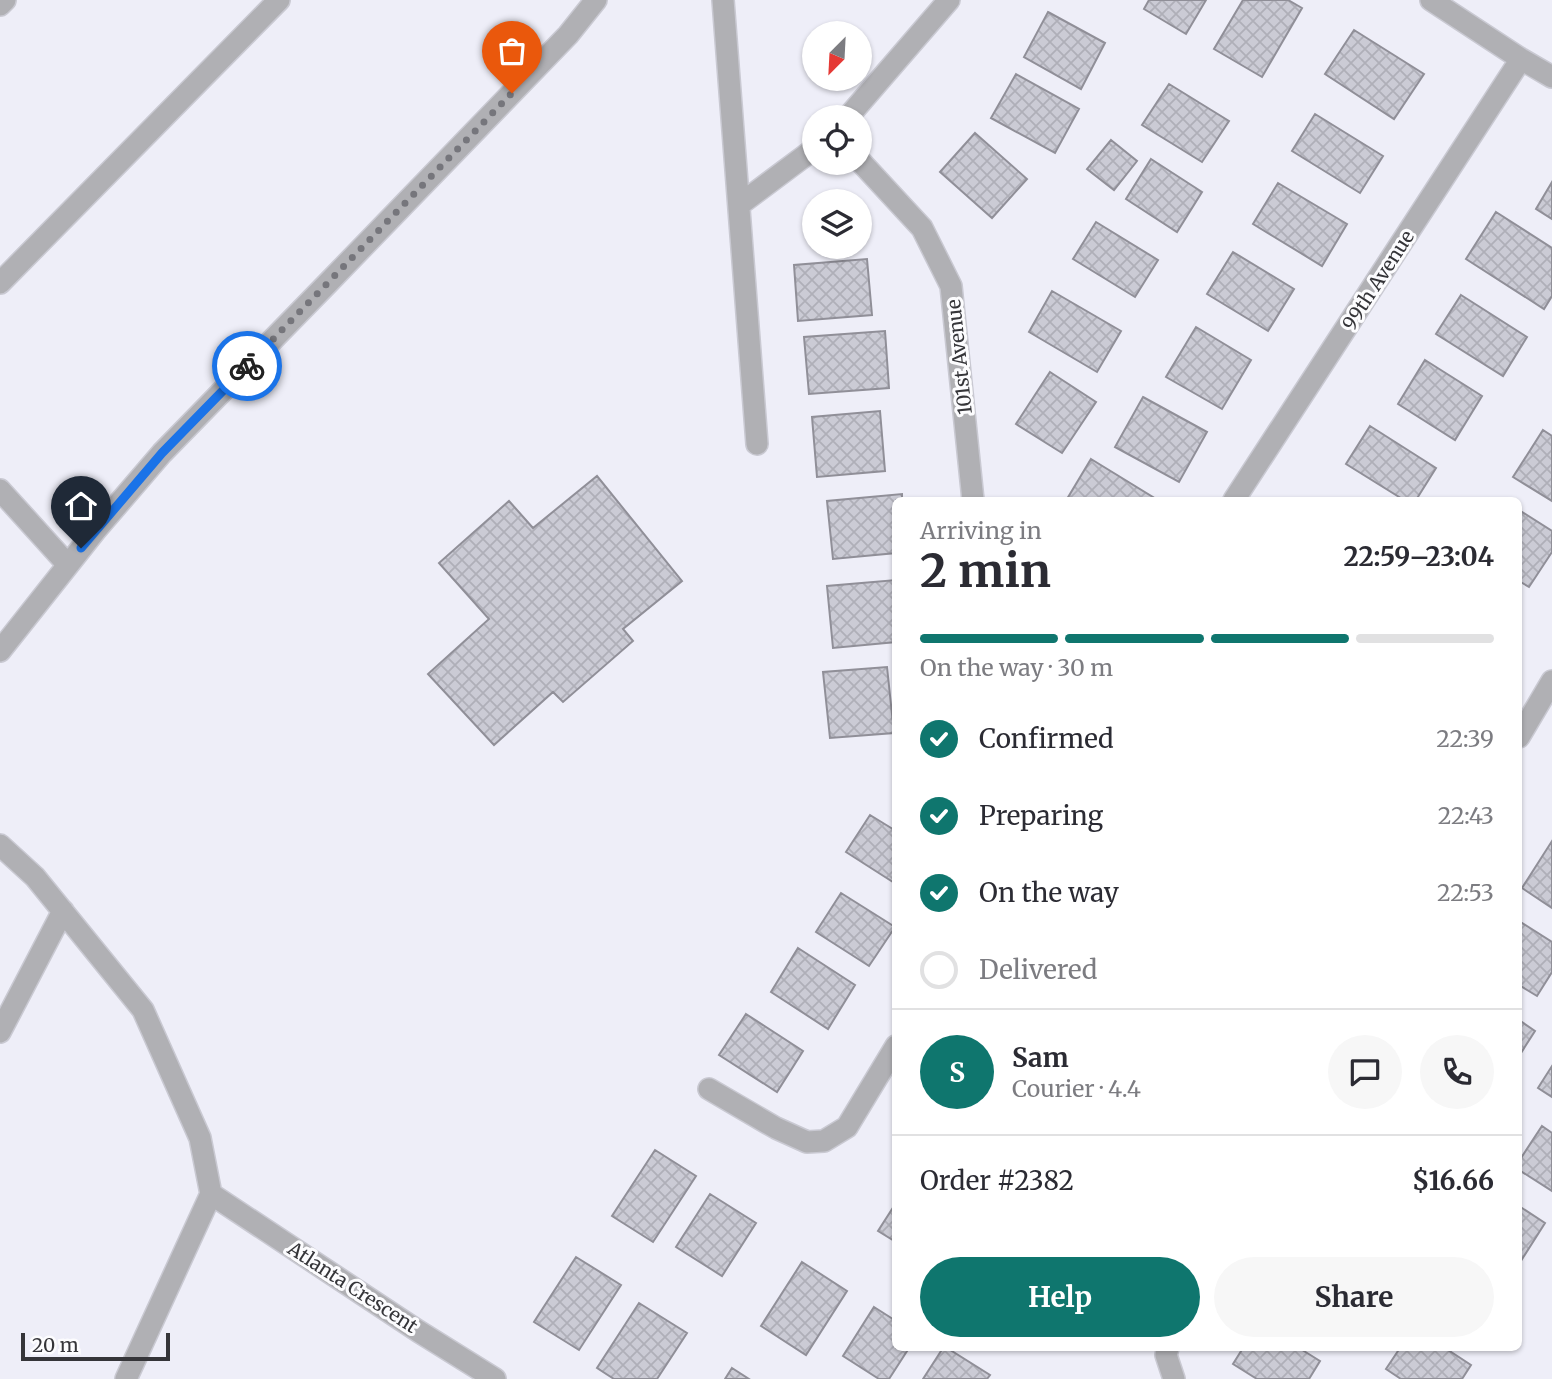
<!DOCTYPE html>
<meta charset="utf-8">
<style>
:root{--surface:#fff;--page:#f7f7f7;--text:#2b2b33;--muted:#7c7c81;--line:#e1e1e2;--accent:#0f766e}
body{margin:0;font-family:Merriweather,serif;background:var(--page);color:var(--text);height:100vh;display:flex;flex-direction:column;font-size:26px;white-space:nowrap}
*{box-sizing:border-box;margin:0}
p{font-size:23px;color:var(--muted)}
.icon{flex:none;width:38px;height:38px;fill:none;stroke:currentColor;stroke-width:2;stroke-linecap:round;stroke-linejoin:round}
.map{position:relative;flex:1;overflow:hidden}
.details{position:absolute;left:892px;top:497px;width:630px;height:854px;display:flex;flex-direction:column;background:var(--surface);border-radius:10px;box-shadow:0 2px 5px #0004}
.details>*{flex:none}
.needle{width:46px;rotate:204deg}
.fabs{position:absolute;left:802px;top:21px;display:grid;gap:14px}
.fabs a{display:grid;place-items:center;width:70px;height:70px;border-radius:50%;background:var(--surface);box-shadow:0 2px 5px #0004;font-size:35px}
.scale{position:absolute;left:21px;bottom:18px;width:149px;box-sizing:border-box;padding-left:7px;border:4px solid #353539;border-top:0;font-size:19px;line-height:24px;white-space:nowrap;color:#353539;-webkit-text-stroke:5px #fcfcfe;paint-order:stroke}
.pin{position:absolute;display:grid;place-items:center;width:60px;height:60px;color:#fff;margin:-72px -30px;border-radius:50% 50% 50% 0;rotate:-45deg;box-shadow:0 0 7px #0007}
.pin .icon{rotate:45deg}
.courier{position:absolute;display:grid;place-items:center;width:70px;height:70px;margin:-35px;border:5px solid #1a73e8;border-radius:50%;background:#fff;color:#222;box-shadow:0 2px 9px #0007}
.head em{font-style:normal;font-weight:700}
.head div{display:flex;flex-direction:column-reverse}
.head{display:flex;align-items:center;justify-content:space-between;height:119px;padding:0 28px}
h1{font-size:46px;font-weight:700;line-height:52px}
.bar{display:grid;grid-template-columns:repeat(4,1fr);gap:10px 7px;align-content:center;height:84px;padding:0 28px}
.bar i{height:9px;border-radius:5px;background:var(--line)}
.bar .on{background:var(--accent)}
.bar p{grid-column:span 4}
.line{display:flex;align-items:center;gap:18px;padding:0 28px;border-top:2px solid var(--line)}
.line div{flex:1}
.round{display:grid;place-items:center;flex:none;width:74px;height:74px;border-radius:37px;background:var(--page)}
ol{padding:0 28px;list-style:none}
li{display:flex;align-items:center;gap:21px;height:77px}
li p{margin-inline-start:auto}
li .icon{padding:7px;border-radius:50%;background:var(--accent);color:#fff;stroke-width:4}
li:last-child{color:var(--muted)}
li i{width:38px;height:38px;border:4px solid var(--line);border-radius:50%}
.cta{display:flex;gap:14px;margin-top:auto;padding:14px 28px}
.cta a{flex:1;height:80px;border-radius:42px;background:var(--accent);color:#fff;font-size:28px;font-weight:700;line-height:80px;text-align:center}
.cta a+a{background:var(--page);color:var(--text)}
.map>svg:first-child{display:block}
.building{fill:url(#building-cross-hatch);stroke:#908f98;stroke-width:2}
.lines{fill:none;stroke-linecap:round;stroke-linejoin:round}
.minor-casing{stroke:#c9c9d2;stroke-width:24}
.minor{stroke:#b0b0b4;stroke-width:21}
.done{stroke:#76767c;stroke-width:7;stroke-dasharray:0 12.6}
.route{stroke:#1a73e8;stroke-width:9}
.labels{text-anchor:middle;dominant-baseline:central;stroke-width:6;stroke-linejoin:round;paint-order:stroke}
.street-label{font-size:19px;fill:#353539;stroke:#fcfcfe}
</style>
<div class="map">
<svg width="1552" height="1379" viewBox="0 0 1552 1379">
<defs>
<pattern id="building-cross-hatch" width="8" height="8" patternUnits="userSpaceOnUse" patternTransform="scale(1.75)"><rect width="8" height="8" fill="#cbcbd5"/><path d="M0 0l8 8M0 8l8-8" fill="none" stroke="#afafb8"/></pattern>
</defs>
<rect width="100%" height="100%" fill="#eeeef8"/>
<path class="building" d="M 1149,0 L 1206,0 L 1186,34 L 1144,9 Z
M 1243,0 L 1288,0 L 1302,8 L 1262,77 L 1214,49 Z
M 1048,12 L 1105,43 L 1081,89 L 1024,57 Z
M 1354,30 L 1424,74 L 1394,119 L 1325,74 Z
M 1016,74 L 1079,109 L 1055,153 L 991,118 Z
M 1169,84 L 1229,121 L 1202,162 L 1142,125 Z
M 1315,114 L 1383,156 L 1360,193 L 1292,151 Z
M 975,133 L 1027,179 L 992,218 L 940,172 Z
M 1111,140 L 1137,161 L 1114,190 L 1087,169 Z
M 1151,159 L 1202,192 L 1177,232 L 1126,199 Z
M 1552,182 L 1552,219 L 1536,209 Z
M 1278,183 L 1347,224 L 1322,266 L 1253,224 Z
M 1496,212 L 1552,248 L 1552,296 L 1544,309 L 1466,259 Z
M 1096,222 L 1158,260 L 1135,297 L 1073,259 Z
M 1233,252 L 1294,289 L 1268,331 L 1207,294 Z
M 867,259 L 872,315 L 798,321 L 794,265 Z
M 1052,291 L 1121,331 L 1097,372 L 1029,332 Z
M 1461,295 L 1527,337 L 1503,376 L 1436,334 Z
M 1196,327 L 1251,360 L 1222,409 L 1166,377 Z
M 885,331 L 889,388 L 809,394 L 804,337 Z
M 1425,360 L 1482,396 L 1455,440 L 1398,404 Z
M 1050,372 L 1096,402 L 1062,453 L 1016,424 Z
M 1143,397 L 1207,432 L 1179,482 L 1115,447 Z
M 880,411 L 885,471 L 817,477 L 812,417 Z
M 1370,426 L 1436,468 L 1416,500 L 1404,500 L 1346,464 Z
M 1543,430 L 1552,436 L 1552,501 L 1513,477 Z
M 1091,459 L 1156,499 L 1155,500 L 1070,500 L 1067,499 Z
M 597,476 L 682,581 L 623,629 L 633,641 L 563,702 L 553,692 L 494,745 L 428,674 L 489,619 L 439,563 L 509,501 L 533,528 Z
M 902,494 L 902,500 L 896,500 L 896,553 L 833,559 L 827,501 Z
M 1519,510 L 1552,531 L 1552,552 L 1529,587 L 1519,581 Z
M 896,580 L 896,642 L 833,648 L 827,586 Z
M 887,667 L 894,733 L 830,738 L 823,672 Z
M 870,815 L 896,831 L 896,884 L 846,852 Z
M 1552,841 L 1552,908 L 1522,888 Z
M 841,893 L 895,927 L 869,966 L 816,932 Z
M 1519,921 L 1552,942 L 1552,972 L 1537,996 L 1519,985 Z
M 798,948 L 855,985 L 828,1029 L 771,992 Z
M 746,1014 L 803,1051 L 777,1092 L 719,1055 Z
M 1519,1020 L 1535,1031 L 1519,1056 Z
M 1552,1066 L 1552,1097 L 1538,1088 Z
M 1542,1126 L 1552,1133 L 1552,1191 L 1519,1170 L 1519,1161 Z
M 655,1150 L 696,1176 L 653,1242 L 612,1216 Z
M 710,1194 L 756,1223 L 722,1276 L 676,1247 Z
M 896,1203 L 896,1242 L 878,1231 Z
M 1519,1206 L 1545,1223 L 1519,1264 Z
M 576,1257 L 621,1285 L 579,1350 L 534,1322 Z
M 802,1262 L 847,1291 L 806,1355 L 761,1326 Z
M 639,1303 L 687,1333 L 657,1379 L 614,1379 L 597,1368 Z
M 874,1307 L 896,1321 L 896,1348 L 909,1348 L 889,1379 L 879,1379 L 843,1356 Z
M 943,1348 L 947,1348 L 990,1375 L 987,1379 L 923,1379 Z
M 1243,1348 L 1299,1348 L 1320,1361 L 1309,1379 L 1257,1379 L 1233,1364 Z
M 1400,1348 L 1445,1348 L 1471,1365 L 1462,1379 L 1401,1379 L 1386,1369 Z
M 732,1368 L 749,1379 L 725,1379 Z"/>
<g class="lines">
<defs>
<path id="minor" d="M 723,0 L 757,444
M 1431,0 L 1521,59 L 1552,77
M 0,5 L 5,0
M 848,117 L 949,0
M 859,160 L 922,228 L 951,286 L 973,500
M 739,205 L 814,149
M 0,283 L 279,0
M 0,490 L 68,565
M 1234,500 L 1521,59
M 0,651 L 95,531 L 162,453 L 327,284 L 568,35 L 596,0
M 1519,737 L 1552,681
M 0,845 L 35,877 L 143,1010 L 200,1138 L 211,1194 L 126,1379
M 0,1032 L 63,911
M 709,1089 L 776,1128 L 807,1142 L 824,1141 L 847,1127 L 896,1046
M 211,1194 L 418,1331 L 495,1379
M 1168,1348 L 1166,1355 L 1174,1379"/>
</defs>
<use href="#minor" class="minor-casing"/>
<use href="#minor" class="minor"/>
</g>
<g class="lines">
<path class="done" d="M 247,366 L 512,93"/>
<path class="route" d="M 81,548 L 162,453 L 247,366"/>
</g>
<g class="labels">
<g class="street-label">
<text transform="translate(1378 280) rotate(-57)">99th Avenue</text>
<text transform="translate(959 357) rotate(-96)">101st Avenue</text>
<text transform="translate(353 1287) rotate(33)">Atlanta Crescent</text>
</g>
</g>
</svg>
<div class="fabs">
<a><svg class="needle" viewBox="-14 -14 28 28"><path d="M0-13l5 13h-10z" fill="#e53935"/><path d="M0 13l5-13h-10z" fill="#7c7c81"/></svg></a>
<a><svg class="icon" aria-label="locate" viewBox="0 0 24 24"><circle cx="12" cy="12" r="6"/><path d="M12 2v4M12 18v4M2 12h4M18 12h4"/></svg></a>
<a><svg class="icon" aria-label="layers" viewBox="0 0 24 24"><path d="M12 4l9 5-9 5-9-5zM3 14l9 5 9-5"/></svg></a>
</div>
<div class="scale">20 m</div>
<div class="pin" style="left:512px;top:93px;background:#ea580c"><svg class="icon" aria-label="bag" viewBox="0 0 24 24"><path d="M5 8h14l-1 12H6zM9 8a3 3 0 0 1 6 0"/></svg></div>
<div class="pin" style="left:81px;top:548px;background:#1f2937"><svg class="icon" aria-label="home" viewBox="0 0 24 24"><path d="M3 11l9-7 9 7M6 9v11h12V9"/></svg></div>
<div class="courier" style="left:247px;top:366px"><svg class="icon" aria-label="bike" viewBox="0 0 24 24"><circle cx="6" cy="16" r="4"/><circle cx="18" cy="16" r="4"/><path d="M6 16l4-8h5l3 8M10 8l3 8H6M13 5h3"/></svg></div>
<section class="details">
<div class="head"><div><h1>2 min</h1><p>Arriving in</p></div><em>22:59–23:04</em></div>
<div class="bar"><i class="on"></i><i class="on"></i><i class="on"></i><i></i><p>On the way · 30 m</p></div>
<ol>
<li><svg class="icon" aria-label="check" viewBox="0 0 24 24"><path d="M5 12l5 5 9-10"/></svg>Confirmed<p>22:39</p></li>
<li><svg class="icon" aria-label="check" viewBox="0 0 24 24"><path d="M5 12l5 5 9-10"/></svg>Preparing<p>22:43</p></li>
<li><svg class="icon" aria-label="check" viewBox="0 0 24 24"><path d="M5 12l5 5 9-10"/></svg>On the way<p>22:53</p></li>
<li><i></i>Delivered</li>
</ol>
<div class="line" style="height:126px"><b class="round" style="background:var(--accent);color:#fff">S</b><div><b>Sam</b><p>Courier · 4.4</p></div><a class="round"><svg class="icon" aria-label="chat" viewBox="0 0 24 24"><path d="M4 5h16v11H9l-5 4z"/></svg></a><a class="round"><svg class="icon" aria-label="phone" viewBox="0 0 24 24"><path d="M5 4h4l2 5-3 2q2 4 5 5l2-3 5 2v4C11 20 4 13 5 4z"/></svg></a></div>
<div class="line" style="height:91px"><div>Order #2382</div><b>$16.66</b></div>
<div class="cta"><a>Help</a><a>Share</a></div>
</section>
</div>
